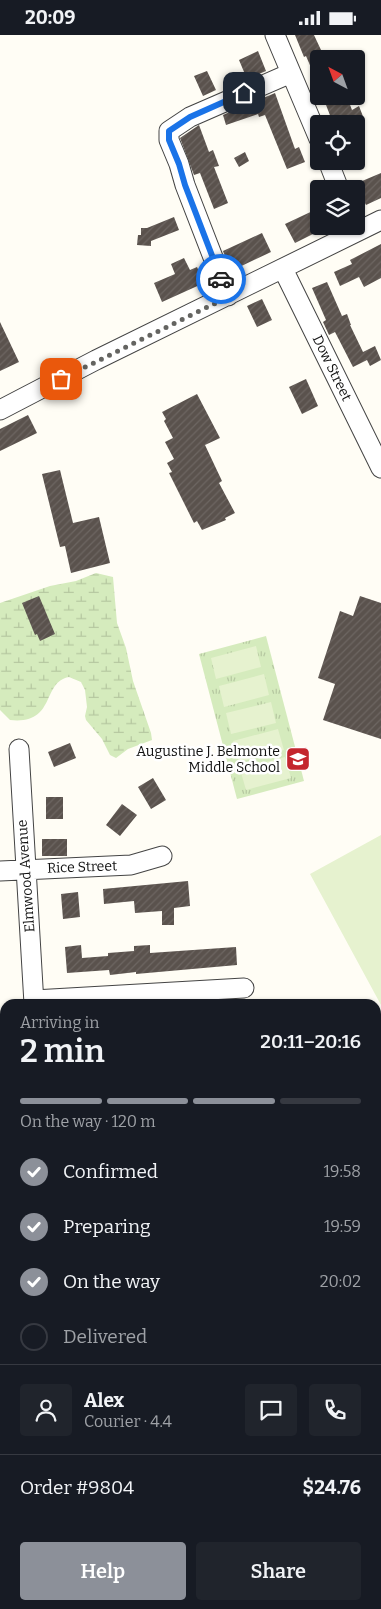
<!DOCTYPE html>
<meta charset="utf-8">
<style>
:root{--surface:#171b24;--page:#20242c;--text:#f1f3f6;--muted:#9ea1a6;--line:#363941;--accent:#8c9099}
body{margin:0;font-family:Bitter,serif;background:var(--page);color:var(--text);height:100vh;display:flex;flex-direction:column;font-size:19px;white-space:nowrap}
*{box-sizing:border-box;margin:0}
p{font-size:16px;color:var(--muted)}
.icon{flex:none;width:28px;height:28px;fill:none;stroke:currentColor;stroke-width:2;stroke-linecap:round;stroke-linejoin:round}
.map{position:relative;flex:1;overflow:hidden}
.side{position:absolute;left:0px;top:964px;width:381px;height:611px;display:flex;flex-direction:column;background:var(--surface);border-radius:15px 15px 0 0;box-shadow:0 1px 4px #0004}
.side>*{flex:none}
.needle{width:32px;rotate:319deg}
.controls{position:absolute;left:310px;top:15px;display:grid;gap:10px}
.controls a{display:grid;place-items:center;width:55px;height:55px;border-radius:5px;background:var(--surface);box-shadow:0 1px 4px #0004;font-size:25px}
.pin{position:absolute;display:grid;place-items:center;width:42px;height:42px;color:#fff;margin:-21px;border-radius:10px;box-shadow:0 2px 8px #0006}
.courier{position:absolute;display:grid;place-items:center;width:50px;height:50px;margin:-25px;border:4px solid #1a73e8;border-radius:50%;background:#fff;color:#222;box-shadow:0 1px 6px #0007}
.summary em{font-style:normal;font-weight:600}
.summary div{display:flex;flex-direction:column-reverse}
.summary{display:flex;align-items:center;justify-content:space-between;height:85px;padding:0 20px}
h1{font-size:32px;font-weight:600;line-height:38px}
.bar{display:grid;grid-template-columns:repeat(4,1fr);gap:8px 5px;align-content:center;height:60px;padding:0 20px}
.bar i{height:6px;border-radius:4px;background:var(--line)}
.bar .current{background:var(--accent)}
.bar p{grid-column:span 4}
.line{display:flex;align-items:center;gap:12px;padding:0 20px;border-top:1px solid var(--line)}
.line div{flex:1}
.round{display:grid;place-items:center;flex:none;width:52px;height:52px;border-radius:5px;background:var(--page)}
ol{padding:0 20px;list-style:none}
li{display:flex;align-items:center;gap:15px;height:55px}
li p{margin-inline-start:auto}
li .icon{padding:5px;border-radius:50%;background:var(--accent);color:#fff;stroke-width:4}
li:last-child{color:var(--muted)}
li i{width:28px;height:28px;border:2px solid var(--line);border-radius:50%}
.primary-button{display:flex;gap:10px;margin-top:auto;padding:10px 20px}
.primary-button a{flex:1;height:58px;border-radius:5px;background:var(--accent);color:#fff;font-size:20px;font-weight:600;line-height:58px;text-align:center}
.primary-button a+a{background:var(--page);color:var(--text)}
.status{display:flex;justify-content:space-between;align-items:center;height:35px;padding:0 25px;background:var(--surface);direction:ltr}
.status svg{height:14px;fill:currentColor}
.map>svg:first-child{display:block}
.wetland{fill:url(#wetland-marsh)}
.park{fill:url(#park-tufts)}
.pitch{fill:#e6f2cf}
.building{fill:url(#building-hatch)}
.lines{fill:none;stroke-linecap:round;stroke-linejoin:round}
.minor-casing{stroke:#444;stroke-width:21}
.minor{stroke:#fff;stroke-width:19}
.done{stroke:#646461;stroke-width:5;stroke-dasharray:0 9}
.route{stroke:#1a73e8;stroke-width:6}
.labels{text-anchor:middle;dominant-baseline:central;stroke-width:5;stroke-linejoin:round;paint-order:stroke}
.street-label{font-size:14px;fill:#111;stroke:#fff}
.poi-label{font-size:14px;fill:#111;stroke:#fff;text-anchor:end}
</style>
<div class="status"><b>20:09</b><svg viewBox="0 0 49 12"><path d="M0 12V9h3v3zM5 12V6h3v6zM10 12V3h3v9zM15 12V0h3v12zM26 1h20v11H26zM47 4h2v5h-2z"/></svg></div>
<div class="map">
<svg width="381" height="1574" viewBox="0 0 381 1574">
<defs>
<pattern id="wetland-marsh" width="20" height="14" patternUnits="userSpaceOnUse" patternTransform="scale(1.25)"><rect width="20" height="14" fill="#d5ebbd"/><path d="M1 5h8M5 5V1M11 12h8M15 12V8" fill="none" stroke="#b6c8a1"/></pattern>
<pattern id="park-tufts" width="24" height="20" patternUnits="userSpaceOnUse" patternTransform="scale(1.25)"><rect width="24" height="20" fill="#d5ebbd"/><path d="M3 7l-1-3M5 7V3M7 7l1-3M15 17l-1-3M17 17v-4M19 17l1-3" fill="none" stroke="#b6c8a1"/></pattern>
<pattern id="building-hatch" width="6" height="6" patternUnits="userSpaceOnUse" patternTransform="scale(1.25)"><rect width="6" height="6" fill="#5a524d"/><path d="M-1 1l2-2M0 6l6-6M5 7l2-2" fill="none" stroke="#6d6662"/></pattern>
</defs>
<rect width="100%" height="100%" fill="#fffdf5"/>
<path class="wetland" d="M 96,538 L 113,542 L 117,588 L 126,613 L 133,646 L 151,698 L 152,705 L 128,714 L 116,723 L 110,720 L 102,704 L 86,685 L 85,681 L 87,672 L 85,655 L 81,647 L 69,642 C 41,647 57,690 10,685 L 0,675 L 0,568 L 50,551 L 76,546 Z"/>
<path class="park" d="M 266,601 L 304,746 L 237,764 L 199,619 Z"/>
<path class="pitch" d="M 256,611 L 261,632 L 216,644 L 211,623 Z
M 264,639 L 269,660 L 224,672 L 219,651 Z
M 271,667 L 276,688 L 231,699 L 226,678 Z
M 278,694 L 284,715 L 239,727 L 233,706 Z
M 285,722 L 291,743 L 246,755 L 240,734 Z
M 381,800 L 381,970 L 310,839 Z"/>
<path class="building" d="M 295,0 L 314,0 L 321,15 L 319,16 L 319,51 L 306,21 L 304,22 Z
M 258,16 L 266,36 L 247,44 L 239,25 Z
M 207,36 L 216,55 L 203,61 L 194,41 Z
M 275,58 L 295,114 L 299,112 L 305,127 L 287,134 L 265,80 L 259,82 L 258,79 L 226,90 L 223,80 Z
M 347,62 L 352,75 L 359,71 L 364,84 L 352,88 L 350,81 L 333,88 L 326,70 Z
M 199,90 L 209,117 L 213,115 L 219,131 L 214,132 L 228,168 L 214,174 L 200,138 L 194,140 L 180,103 Z
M 245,117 L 249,126 L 239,132 L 234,123 Z
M 381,138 L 381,163 L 366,170 L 355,149 Z
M 319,173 L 319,191 L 329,191 L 295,208 L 285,189 Z
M 174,182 L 179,195 L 151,206 L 151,211 L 137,210 L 138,200 L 141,200 L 141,193 L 147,193 Z
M 262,198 L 271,217 L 231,236 L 223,216 Z
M 381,209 L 381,243 L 364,252 L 359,242 L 340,251 L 334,237 L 352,229 L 350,225 Z
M 184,223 L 190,235 L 197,232 L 204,248 L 162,267 L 154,248 L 175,239 L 171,229 Z
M 327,247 L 342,281 L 347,279 L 351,290 L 350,290 L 363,317 L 375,311 L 381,325 L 370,331 L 367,325 L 353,332 L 335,297 L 329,300 L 323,287 L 326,285 L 312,253 Z
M 262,264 L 272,285 L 257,292 L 247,271 Z
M 0,287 L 19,327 L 0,336 Z
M 306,344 L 318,371 L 302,379 L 289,352 Z
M 197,359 L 220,403 L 205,410 L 222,446 L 219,448 L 235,478 L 225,483 L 226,485 L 202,495 L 197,486 L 194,488 L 169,438 L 172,437 L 167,428 L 174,424 L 165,407 L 173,403 L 164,386 L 166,384 L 162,377 Z
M 28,380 L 37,398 L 0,416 L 0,394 Z
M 60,435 L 73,488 L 99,482 L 110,528 L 71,538 L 65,511 L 60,512 L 42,439 Z
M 39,561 L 55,599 L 40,606 L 37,599 L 35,600 L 22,568 Z
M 360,561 L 381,568 L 381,704 L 323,685 L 335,649 L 318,643 L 340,576 L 353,581 Z
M 70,708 L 76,723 L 54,732 L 48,717 Z
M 153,743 L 166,765 L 151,774 L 138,752 Z
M 46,762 L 63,762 L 63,784 L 46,784 Z
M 122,769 L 137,780 L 120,801 L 106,790 Z
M 42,804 L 67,804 L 67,821 L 42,821 Z
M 188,846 L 190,871 L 174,873 L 174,890 L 162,890 L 162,876 L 135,878 L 134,866 L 104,869 L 103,854 Z
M 78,857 L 80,882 L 63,884 L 61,859 Z
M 81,910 L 82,923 L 108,921 L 108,918 L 134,916 L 134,911 L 150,910 L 150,918 L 236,912 L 237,930 L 136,939 L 136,937 L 110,940 L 109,935 L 67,938 L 65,912 Z"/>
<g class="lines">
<defs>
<path id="minor" d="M 275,0 L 319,104
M 328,126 L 339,154
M 283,234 L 381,433
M 228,261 L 185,150 L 179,129 L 169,105 L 169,96 L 190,82 L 291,38
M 0,375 L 96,325 L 381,185
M 19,714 L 34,969
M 0,836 L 131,830 L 162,821
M 34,965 L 244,953
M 0,1100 L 5,1100
M 0,1230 L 5,1230
M 376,1316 L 381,1319
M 0,1375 L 5,1374
M 376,1492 L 381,1489
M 250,1570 L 250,1574"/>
</defs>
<use href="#minor" class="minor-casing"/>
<use href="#minor" class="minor"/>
</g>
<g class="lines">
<path class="done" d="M 61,344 L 228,262 L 221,244"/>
<path class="route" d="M 221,244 L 185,150 L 179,129 L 169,105 L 169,96 L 190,82 L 244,58"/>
</g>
<defs>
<symbol id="school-square" viewBox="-11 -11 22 22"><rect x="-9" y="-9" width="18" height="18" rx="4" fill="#c4262e" stroke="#fff"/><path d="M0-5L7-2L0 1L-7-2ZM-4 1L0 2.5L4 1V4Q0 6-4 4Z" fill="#fff"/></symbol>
</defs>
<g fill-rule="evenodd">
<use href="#school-square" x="284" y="710" width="28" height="28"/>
</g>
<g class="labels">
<g class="street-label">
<text transform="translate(332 333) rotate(64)">Dow Street</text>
<text transform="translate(82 832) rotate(-2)">Rice Street</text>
<text transform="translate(26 841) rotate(-94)">Elmwood Avenue</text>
</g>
<g class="poi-label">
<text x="280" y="716">Augustine J. Belmonte<tspan x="280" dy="16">Middle School</tspan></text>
</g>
</g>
</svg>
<div class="controls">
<a><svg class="needle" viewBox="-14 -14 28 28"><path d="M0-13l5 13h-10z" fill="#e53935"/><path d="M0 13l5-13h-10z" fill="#9ea1a6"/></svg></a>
<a><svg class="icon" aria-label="locate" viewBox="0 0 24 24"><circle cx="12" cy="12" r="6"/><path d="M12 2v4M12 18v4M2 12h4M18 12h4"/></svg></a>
<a><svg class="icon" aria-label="layers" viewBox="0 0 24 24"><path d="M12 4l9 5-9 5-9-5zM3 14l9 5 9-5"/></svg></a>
</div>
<div class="pin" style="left:61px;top:344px;background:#ea580c"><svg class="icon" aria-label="bag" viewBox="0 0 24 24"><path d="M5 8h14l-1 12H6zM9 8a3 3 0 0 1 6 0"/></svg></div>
<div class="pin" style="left:244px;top:58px;background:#1f2937"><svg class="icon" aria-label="home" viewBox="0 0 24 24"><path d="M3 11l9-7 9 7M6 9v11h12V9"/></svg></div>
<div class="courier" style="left:221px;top:244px"><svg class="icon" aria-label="car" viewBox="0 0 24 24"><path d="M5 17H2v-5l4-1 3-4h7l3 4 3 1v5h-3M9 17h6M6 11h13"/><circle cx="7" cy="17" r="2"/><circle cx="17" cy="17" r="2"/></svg></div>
<section class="side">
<div class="summary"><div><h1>2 min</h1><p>Arriving in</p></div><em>20:11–20:16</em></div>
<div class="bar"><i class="current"></i><i class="current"></i><i class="current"></i><i></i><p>On the way · 120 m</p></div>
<ol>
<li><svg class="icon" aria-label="check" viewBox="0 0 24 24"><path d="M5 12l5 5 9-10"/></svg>Confirmed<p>19:58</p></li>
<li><svg class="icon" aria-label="check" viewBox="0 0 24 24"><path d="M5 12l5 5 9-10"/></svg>Preparing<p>19:59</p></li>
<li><svg class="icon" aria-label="check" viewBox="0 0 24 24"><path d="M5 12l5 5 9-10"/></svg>On the way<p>20:02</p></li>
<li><i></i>Delivered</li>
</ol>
<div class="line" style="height:90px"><a class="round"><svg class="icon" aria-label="person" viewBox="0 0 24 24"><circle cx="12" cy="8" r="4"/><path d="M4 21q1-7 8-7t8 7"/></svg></a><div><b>Alex</b><p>Courier · 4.4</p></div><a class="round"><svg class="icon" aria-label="chat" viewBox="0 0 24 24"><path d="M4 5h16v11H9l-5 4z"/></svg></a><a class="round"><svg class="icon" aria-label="phone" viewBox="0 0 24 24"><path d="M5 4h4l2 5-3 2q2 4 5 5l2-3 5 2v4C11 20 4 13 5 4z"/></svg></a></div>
<div class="line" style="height:65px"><div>Order #9804</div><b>$24.76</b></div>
<div class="primary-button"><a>Help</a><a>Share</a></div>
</section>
</div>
